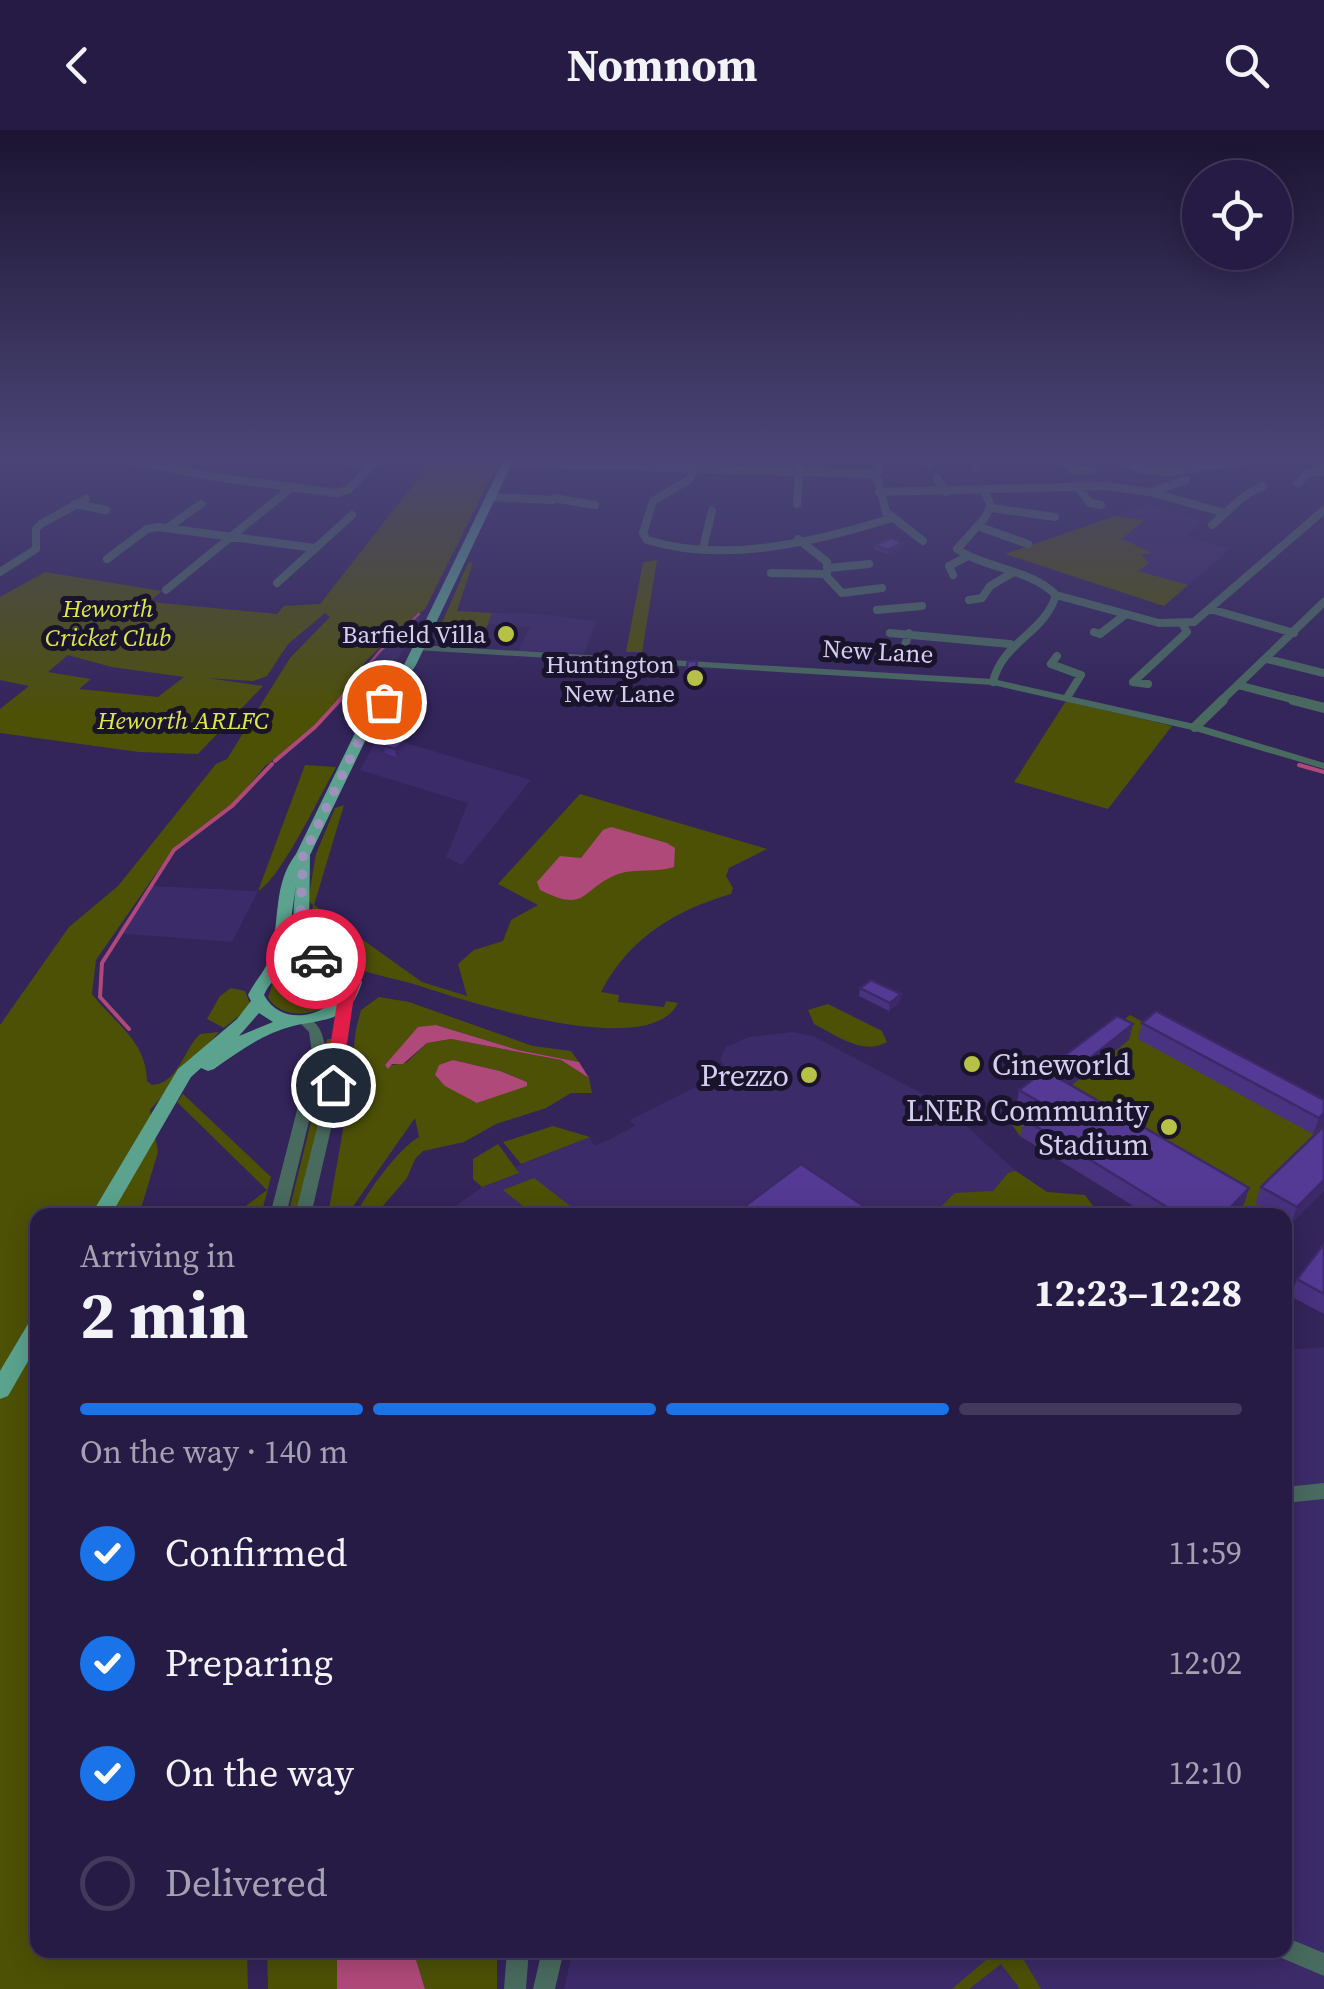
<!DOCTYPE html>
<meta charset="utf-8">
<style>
:root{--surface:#261b44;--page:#2e244b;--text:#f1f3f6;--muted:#a4a1b2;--line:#42395d;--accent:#1a73e8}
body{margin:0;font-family:"Source Serif 4",serif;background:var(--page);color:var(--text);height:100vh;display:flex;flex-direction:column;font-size:38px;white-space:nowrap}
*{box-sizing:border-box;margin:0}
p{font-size:32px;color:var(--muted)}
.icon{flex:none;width:55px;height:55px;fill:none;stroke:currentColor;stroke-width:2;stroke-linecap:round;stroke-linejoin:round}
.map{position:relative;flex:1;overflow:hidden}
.details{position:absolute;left:30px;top:1078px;width:1262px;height:750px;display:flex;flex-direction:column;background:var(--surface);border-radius:20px;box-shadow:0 5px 25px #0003,0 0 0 2px var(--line)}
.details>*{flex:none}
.fabs{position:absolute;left:1182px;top:30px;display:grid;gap:20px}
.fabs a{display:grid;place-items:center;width:110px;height:110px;border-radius:50%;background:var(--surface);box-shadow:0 5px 25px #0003,0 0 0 2px var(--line);font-size:50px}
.pin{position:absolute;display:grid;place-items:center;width:85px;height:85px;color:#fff;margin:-42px;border:5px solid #fff;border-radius:50%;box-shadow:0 2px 10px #0007}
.courier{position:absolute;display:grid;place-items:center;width:100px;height:100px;margin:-50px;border:8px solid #e11d48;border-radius:50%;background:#fff;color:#222;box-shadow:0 2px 12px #0007}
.overview em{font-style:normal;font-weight:700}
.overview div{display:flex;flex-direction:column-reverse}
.overview{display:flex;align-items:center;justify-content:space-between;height:170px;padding:0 50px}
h1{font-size:65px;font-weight:700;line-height:75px}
.bar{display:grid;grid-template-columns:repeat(4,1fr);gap:15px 10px;align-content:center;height:120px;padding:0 50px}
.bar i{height:12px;border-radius:8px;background:var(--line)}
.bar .current{background:var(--accent)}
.bar p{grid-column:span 4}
ol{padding:0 50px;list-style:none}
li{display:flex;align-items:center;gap:30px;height:110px}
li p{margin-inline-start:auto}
li .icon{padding:10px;border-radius:50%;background:var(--accent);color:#fff;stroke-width:4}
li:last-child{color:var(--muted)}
li i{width:55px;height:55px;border:5px solid var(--line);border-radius:50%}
header{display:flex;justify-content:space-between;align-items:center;height:130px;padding:0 50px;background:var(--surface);font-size:45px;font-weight:700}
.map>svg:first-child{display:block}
.built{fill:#3c2b69}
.green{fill:#4d5106;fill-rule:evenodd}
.water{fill:#af4979}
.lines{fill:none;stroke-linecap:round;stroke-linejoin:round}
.stream-far1{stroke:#af4979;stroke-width:2.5}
.stream{stroke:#af4979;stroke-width:4}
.minor-far1{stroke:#496a5f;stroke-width:8}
.minor{stroke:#496a5f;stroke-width:10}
.tertiary{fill:#496a5f;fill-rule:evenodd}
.primary{fill:#5ba38e;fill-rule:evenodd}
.wall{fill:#493280}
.shaded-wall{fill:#3c2968}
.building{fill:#553a95;stroke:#3c2968;stroke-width:2.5}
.route{fill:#e11d48}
.done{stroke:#9c92bc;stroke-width:10;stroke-dasharray:0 18}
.poi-dot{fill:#b8c147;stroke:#19132b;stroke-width:4}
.labels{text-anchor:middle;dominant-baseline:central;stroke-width:10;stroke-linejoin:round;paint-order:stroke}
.far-park-label{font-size:25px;font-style:italic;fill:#dee84c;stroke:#19132b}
.far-poi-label{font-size:25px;fill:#d4cef0;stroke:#19132b;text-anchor:end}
.far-street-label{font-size:25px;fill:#d4cef0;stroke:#19132b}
.poi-label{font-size:30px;fill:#d4cef0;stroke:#19132b;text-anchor:end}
</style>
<header><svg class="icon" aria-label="back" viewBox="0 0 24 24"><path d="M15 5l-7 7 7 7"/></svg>Nomnom<svg class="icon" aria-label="search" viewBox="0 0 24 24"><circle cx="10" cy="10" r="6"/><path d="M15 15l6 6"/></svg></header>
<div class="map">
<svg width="1324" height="1859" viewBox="0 0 1324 1859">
<rect width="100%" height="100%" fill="#33245a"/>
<path class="built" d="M 1147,375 L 1202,390 L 1187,407 L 1231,418 L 1164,476 L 1005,424 Z
M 492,483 L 536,484 L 596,491 L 584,523 L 518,521 L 530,497 L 488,494 Z
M 422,485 L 390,544 L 374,543 L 356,558 L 351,557 L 368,532 Z
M 379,605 L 531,650 L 462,735 L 446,727 L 468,673 L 360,640 Z
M 150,756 L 258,761 L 232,812 L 117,803 Z
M 792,902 L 813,906 L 942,974 L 1016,1041 L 1047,1062 L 1018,1085 L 443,1085 L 482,1057 L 518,1044 L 515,1037 L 590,1007 L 594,1016 L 604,1012 L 635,996 L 630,990 L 727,941 L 720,929 L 726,917 L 749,907 Z
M 1324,1217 L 1324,1859 L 564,1859 L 573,1820 L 1285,1820 L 1285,1220 Z"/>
<path class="green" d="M 435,327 L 501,327 L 425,479 L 401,496 L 366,531 L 321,594 L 265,636 L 238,669 L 209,695 L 173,719 L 96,830 L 92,864 C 115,894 146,910 147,951 L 152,955 C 179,953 183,920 200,904 L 219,902 L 150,980 L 158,1022 L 139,1085 L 38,1085 L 38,1820 L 247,1820 L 248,1859 L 0,1859 L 0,895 L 69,797 L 118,756 L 216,634 L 227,629 L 290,528 L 330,487 L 325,483 L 288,514 L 267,546 L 253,551 L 207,548 L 263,556 L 198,624 L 139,622 L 0,603 L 0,579 L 29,556 L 0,550 L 0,467 L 45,442 L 162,461 L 150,471 L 161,473 L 277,484 L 284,476 L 320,474 ZM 68,525 L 112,537 L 184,547 L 158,567 L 79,559 L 91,549 L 48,542 Z
M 1115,386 L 1144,390 L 1121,409 L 1153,423 L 1141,424 L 1149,433 L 1138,441 L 1188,455 L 1164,476 L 1005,424 Z
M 657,430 L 642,522 L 626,522 L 643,432 Z
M 473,432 L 457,481 L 492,483 L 479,518 L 440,515 L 435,509 L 468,433 Z
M 1066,571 L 1172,596 L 1108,679 L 1014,652 Z
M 305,635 L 336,637 C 321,664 280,750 258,761 Z
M 580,664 L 767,719 L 729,738 L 726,746 L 733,758 L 731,764 C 675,780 628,809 601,862 L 619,865 L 618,872 L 664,877 L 666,871 L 678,873 C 650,932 466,871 420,856 C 382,844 333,840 308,807 L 313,775 L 308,771 L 316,724 L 335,678 L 344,675 L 314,775 L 422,852 L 467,866 L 458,834 L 474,820 L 503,811 L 511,790 L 538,775 L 498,754 Z
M 304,839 C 319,839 333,840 340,855 C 336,886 282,894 268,867 L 273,853 Z
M 231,858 L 245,861 L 251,876 L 224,898 L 207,889 L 220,866 Z
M 379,867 L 409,872 L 533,916 L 571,921 L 579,932 L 518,920 L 436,895 L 391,935 L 406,933 L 427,913 L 451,909 L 561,930 L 589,948 L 592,963 L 571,963 L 546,978 L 496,994 L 464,1012 L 423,1021 L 415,1029 L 407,1048 L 375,1085 L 356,1085 C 366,1063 399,1018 419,1007 L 415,988 L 347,1085 L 328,1085 L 347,977 L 356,899 L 361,880 ZM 453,930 L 500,941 L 527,952 L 478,973 L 437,948 L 435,945 Z
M 828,874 L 882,901 L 887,912 C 863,926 836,905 814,894 L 808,880 Z
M 1130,885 L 1324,989 L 1324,1060 L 1285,1100 L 1285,1085 L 1149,1085 L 1020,1006 L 1005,985 Z
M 327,909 L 335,909 L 320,997 L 297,1085 L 288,1085 L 323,943 Z
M 183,964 L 271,1047 L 261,1085 L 234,1085 L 267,1060 L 177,972 Z
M 553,996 L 590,1007 L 521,1034 L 503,1012 Z
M 498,1014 L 519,1043 L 482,1057 L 473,1049 L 473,1029 Z
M 1016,1041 L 1047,1062 L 1085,1065 L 1100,1085 L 932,1085 L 955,1063 L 993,1061 L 1008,1043 Z
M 534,1048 L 582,1085 L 534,1085 L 503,1060 Z
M 267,1820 L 337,1820 L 337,1859 L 268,1859 Z
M 413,1820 L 497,1820 L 497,1859 L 425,1859 Z
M 991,1820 L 1018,1820 L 1041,1859 L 1020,1859 L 1001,1834 L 969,1859 L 952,1859 L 993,1824 Z"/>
<path class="water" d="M 611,697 L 667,713 L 675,718 L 674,737 C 656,743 635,738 618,744 C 580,759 588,784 540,760 L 537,752 L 560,726 L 581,728 L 603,700 Z
M 436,895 L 518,920 L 579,932 L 589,948 L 561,930 L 451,909 L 427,913 L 403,934 L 392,934 L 388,939 L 385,935 L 418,897 Z
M 453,930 L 500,941 L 527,952 L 527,956 L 477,973 L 445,956 L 435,945 L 439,935 Z
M 337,1820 L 413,1820 L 425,1859 L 337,1859 Z"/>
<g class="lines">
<path class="stream-far1" d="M 925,327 L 930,339
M 498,333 L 501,327
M 337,572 L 380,521 L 419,484"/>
<path class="stream" d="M 275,631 L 315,597 L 340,570
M 1299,635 L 1324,642
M 129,899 L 100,867 L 102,833 L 174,720 L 232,676 L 272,634"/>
<path class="minor-far1" d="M 114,327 L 221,348 L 336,363 L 348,360 L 380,327
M 321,327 L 373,335
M 993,327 L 1007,329
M 1017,330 L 1112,327 L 1140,339 L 1170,342 L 1269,327
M 1063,331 L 1073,340 L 1092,340
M 508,333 L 872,344
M 976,338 L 975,329 L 988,327
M 693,339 L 690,349 L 653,371 L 643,403 L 647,410 C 724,434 814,412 889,389
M 872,344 L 878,350 L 886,382 L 923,411
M 872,344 L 878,342 L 878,327
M 937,348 L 946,362
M 1298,353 L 1308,343 L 1324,341
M 1078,357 L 1090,373 L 1101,375
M 984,360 L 991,376 L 984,389 L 957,419 C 988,440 1029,438 1056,465
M 879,362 L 1106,356 L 1150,362 L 1225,383
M 1150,362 L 1186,350
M 490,367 L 552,370
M 554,368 L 595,375
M 75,374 L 106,380
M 797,374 L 800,327
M 991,378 L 1055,387
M 1212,395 C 1230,380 1241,365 1263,356
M 980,397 L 1028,414
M 167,398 L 201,374
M 798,409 L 827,432 L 827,447 L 842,463 L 882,458
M 703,418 L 712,381
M 107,429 L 147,399 L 158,397 L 315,418
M 829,438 L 869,434
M 0,442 L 36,419 L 36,399 L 41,394 L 86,369
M 771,443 L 827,444
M 953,445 L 949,436 L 968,426
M 277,453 L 352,385
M 166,460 L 292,357
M 1056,465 L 1159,493 L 1194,492 L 1324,380
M 969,470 L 982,468 L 990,456 L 1012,443
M 1210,479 L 1294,503
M 877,480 L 922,476
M 1094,502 L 1100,504 L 1126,484
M 890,503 L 1010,514
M 1057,526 L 1051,534 L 1081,545 L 1068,566
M 1267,529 L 1324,543
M 900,530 L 909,503
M 993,552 C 1002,512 1045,503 1056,465
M 1148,554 L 1133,552 L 1187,502 L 1183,495
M 1238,555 L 1303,572
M 1220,572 L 1324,472"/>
<path class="minor" d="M 1293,570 L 1324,578
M 1195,597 L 1223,570"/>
<path class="tertiary" d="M 1309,327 L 1318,327 L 1324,331 L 1324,337 Z
M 419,515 L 993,549 L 1199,595 L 1324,633 L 1324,639 L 1192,600 L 993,555 L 416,520 L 414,518 Z
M 345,869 L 352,873 L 334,986 L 311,1085 L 295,1085 L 320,986 L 338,873 Z
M 304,886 C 321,893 323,905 326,922 L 286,1085 L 270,1085 L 312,922 L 309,902 L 297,890 Z
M 1324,1353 L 1324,1369 L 1285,1373 L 1285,1357 Z
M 1285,1807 L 1324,1823 L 1324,1846 L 1277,1826 L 1275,1820 L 1285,1820 Z
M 507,1820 L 529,1820 L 526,1859 L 504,1859 Z
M 542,1820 L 564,1820 L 555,1859 L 533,1859 Z"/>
<path class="primary" d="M 505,327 L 515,327 L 416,535 L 369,603 L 310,725 L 309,795 L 311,808 L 324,827 L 351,837 L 362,852 C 349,893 327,888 293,896 C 264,903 238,922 214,939 L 208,941 L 201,938 L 191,947 L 111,1085 L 91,1085 L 178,939 L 237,889 L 251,871 L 248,865 C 255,850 267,840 271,824 C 280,789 273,754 296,724 L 355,603 L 404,535 ZM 296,755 C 293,781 290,804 305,826 L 285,831 ZM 304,836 C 321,836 335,837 346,852 C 334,886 283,900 264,865 C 272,847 286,841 304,836 ZM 259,883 L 273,892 L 239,906 Z
M 38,1187 L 38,1214 L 8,1266 L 0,1269 L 0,1241 L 31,1189 Z"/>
</g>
<path class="wall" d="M 949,327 L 966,327 L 966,334 L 950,333 Z
M 903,413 L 903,417 L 887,424 L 874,419 L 875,415 Z
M 513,497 L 511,509 L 498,509 L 498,505 Z
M 697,531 L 696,552 L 686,552 L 686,541 Z
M 403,613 L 404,620 L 396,627 L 385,623 L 384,616 Z
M 860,858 L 900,872 L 889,881 L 859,866 Z
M 1142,893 L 1324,970 L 1324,994 L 1313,1004 L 1138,909 Z
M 1129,910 L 1071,955 L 1249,1058 L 1244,1074 L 1234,1085 L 1148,1085 L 1020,1006 L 1024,989 L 1030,985 L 1016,977 L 1019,960 Z
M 1324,996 L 1324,1060 L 1291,1094 L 1285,1090 L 1285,1085 L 1276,1085 L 1255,1073 L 1261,1057 Z
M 1324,1114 L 1324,1184 L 1290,1166 L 1297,1149 Z"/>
<path class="shaded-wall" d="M 903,413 L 903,417 L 887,424 L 887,420 Z
M 403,613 L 404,620 L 396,627 L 395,619 Z
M 901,864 L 900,872 L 889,881 L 890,873 Z
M 1133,894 L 1129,910 L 1058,966 L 1062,950 Z
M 1324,983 L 1324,994 L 1313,1004 L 1319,988 Z
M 1324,1050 L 1324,1060 L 1291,1094 L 1297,1077 Z
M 1249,1058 L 1244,1074 L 1234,1085 L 1223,1085 Z"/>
<path class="building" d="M 891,408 L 903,413 L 887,420 L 875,415 Z
M 501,496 L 513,497 L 511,505 L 498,505 Z
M 688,531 L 697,531 L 696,541 L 686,541 Z
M 392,610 L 403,613 L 395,619 L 384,616 Z
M 871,850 L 901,864 L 890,873 L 860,858 Z
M 1156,881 L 1324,970 L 1324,983 L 1319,988 L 1142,893 Z
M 1117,886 L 1133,894 L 1062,950 L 1249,1058 L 1223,1085 L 1180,1085 L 1024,989 L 1043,974 L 1019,960 Z
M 1324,996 L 1324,1050 L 1297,1077 L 1261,1057 Z
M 801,1034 L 877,1085 L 733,1085 Z
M 1324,1114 L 1324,1164 L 1297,1149 Z"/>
<linearGradient id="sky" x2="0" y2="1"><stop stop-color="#1c1432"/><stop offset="0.56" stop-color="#4a4576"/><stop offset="1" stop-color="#4a4576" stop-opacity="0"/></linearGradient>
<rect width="1324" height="587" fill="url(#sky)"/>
<path class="route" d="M 316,824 L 348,834 L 361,852 L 353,873 L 341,955 L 333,961 L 324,955 L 337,873 L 346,852 L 337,841 L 311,832 L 309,829 Z"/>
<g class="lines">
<path class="done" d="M 316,829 L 307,821 L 300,803 L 303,726 L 362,604 L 384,572"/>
</g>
<g class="poi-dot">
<circle cx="506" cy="504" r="10"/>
<circle cx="695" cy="548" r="10"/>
<circle cx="972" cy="934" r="10"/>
<circle cx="809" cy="945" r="10"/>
<circle cx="1169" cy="997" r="10"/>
</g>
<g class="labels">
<g class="far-park-label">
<text x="108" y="478">Heworth<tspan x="108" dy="29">Cricket Club</tspan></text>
<text x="183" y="590">Heworth ARLFC</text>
</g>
<g class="far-poi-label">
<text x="486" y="504">Barfield Villa</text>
<text x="675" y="534">Huntington<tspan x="675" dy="29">New Lane</tspan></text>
</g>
<g class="far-street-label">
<text transform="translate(878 521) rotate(3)">New Lane</text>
</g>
<g class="poi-label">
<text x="992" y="934" text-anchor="start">Cineworld</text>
<text x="789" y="945">Prezzo</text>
<text x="1149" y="980">LNER Community<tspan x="1149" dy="34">Stadium</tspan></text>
</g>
</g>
</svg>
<div class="fabs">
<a><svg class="icon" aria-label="locate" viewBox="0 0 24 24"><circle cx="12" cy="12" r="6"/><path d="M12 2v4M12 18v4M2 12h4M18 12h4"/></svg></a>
</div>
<div class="pin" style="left:384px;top:572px;background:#ea580c"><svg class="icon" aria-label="bag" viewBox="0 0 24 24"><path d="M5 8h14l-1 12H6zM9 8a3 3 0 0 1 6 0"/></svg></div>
<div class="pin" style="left:333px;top:955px;background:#1f2937"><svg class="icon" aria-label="home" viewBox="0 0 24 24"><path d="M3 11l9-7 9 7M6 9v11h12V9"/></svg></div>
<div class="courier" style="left:316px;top:829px"><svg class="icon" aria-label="car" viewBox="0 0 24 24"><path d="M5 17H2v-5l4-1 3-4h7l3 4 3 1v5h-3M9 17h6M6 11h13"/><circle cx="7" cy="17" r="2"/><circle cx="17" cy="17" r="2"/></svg></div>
<section class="details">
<div class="overview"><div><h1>2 min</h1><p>Arriving in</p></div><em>12:23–12:28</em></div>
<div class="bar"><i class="current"></i><i class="current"></i><i class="current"></i><i></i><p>On the way · 140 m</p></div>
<ol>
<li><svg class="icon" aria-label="check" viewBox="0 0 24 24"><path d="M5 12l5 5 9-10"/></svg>Confirmed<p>11:59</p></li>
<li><svg class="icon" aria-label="check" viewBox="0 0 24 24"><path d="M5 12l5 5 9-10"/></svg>Preparing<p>12:02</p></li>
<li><svg class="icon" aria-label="check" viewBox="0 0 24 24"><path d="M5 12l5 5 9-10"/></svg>On the way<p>12:10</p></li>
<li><i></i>Delivered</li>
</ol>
</section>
</div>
